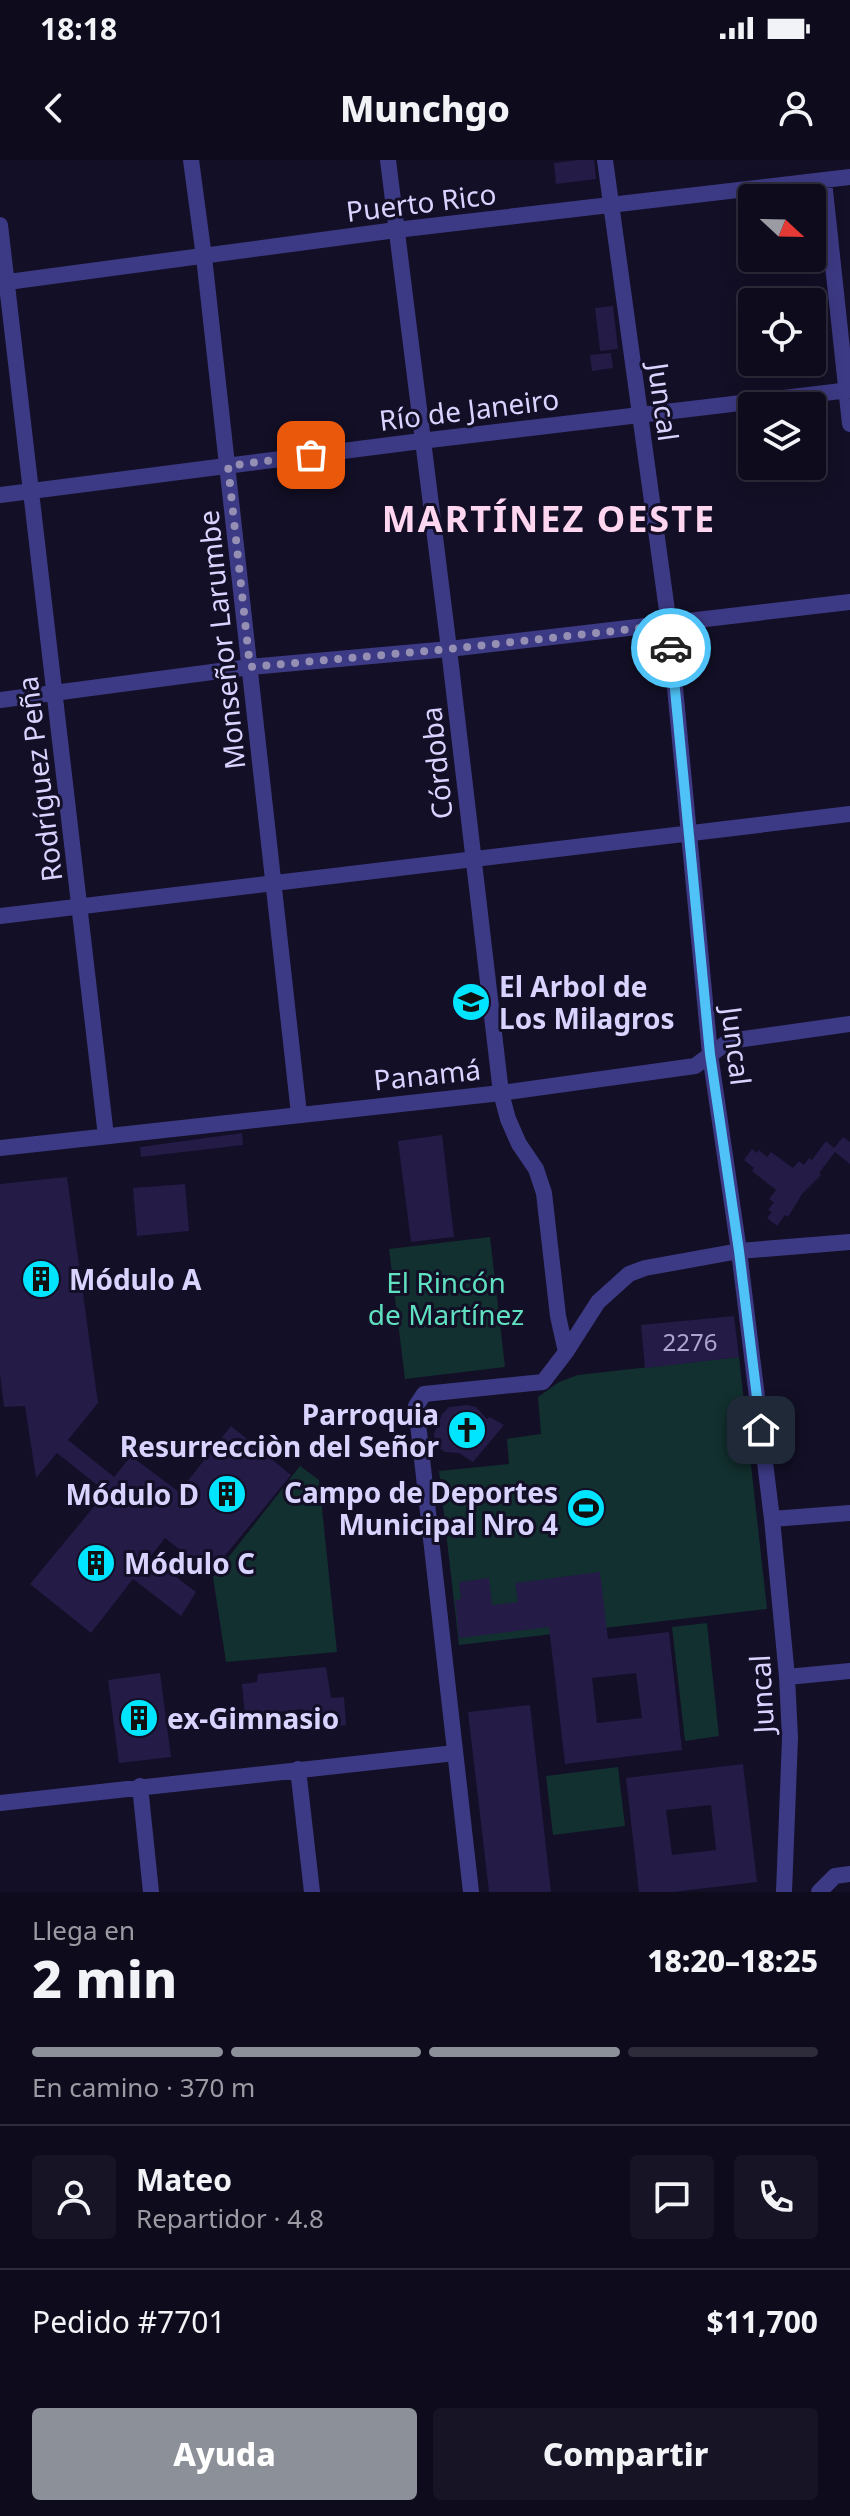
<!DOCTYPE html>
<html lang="es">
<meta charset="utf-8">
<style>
:root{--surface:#0e0b1c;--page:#171425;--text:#f1f3f6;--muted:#9b9ba3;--line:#2e2b3b;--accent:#8c9099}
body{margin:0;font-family:"Noto Sans",sans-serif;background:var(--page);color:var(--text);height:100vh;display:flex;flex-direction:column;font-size:30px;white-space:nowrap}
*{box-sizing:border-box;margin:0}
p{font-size:26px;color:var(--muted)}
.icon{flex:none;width:44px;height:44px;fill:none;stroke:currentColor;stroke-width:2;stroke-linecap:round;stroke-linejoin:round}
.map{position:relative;height:1732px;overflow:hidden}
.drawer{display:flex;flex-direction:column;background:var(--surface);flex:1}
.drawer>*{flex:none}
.needle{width:52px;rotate:112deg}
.fabs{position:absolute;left:738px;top:24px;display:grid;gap:16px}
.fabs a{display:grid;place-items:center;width:88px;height:88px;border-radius:8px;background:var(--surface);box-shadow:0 4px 20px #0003,0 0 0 2px var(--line);font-size:40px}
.pin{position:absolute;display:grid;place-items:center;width:68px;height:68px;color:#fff;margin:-34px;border-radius:16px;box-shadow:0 4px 12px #0006}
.courier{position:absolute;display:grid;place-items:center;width:80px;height:80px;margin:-40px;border:6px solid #4fc3f7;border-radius:50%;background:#fff;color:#222;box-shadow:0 2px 10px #0007}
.head em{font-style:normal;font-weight:800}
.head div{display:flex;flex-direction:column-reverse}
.head{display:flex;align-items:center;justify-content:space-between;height:136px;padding:0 32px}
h1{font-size:52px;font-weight:800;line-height:60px}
.bar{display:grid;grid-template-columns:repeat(4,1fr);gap:12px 8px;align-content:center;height:96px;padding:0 32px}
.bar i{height:10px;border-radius:6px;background:var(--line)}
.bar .on{background:var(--accent)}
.bar p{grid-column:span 4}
.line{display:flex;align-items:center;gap:20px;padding:0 32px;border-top:2px solid var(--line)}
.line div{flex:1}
.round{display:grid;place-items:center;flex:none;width:84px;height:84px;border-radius:8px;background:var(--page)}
.action{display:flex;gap:16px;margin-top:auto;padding:16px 32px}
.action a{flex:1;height:92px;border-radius:8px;background:var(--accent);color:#fff;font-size:32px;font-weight:800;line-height:92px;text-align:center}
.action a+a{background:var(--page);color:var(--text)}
.status{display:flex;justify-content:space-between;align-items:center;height:56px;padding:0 40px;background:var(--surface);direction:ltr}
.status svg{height:22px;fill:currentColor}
header{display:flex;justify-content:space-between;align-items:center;height:104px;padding:0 32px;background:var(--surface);font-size:36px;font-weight:800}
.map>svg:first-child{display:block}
.green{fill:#12302f}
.building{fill:#241b47;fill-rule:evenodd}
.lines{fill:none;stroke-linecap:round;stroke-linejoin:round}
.street{stroke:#3d3a85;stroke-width:16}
.done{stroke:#948fb3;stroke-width:8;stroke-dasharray:0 14.4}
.route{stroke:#4fc3f7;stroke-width:10}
.labels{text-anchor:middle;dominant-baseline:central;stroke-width:6;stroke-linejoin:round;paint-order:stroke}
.number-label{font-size:24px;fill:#aca6d1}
.street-label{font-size:28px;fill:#d9d4ff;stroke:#130f26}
.poi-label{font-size:28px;font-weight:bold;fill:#d9d4ff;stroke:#130f26;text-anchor:start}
.park-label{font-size:28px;fill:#5fe0c0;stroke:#130f26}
.district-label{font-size:36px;font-weight:bold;letter-spacing:2px;fill:#ffd6f0;stroke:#130f26}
</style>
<div class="status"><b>18:18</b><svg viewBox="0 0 49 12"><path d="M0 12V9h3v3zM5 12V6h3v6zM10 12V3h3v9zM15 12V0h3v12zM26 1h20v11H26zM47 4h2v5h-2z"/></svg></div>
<header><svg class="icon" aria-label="back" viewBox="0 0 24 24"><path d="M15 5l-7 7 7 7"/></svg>Munchgo<svg class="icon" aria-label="person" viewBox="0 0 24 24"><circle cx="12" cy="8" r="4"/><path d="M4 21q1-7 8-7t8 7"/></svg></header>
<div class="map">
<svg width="850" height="1732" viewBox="0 0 850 1732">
<rect width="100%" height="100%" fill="#130f26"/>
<path class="green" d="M 490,1077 L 505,1207 L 405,1219 L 389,1089 Z
M 739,1197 L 767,1449 L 459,1485 L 439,1311 L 509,1304 L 507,1279 L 541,1274 L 538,1237 L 559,1222 L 578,1215 Z
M 300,1306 L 319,1320 L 337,1492 L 226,1502 L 213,1417 Z
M 707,1463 L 719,1576 L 685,1581 L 672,1467 Z
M 618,1607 L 625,1666 L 553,1675 L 546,1616 Z"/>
<path class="building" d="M 578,0 L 594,0 L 596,19 L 556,24 L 554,3 Z
M 613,146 L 618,189 L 600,191 L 595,148 Z
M 611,193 L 613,208 L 592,211 L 590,195 Z
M 242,973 L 243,985 L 141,997 L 140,987 Z
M 442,975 L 454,1077 L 411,1082 L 398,981 Z
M 843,977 L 850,982 L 850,1004 L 835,992 L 819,1013 L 821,1015 L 802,1034 L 788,1057 L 785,1055 L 777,1066 L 767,1058 L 772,1052 L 768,1050 L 774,1042 L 769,1039 L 776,1030 L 752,1011 L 754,1008 L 744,1000 L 752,989 L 757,993 L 759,990 L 767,997 L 771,992 L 793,1008 L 799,1001 L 804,1005 L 809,998 L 812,1000 L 826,981 L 834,988 Z
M 67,1017 L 98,1243 L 68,1280 L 114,1317 L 131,1296 L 179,1332 L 231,1266 L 291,1315 L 210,1414 L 165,1378 L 150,1397 L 196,1432 L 181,1456 L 133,1419 L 91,1473 L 30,1424 L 106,1332 L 57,1293 L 36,1318 L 25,1246 L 4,1247 L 0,1214 L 0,1024 Z
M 185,1024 L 189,1071 L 137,1076 L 133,1028 Z
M 734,1156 L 739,1197 L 645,1208 L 641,1165 Z
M 467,1245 L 476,1247 L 487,1259 L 490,1257 L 504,1265 L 473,1302 L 459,1293 L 445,1292 L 435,1285 L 434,1274 L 442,1254 L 449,1247 Z
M 600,1412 L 608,1479 L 669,1472 L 682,1590 L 565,1604 L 549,1467 L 459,1478 L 455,1440 L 461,1439 L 459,1422 L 489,1418 L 492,1445 L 518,1442 L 515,1423 ZM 636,1513 L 642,1558 L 597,1563 L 592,1518 Z
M 326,1507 L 331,1538 L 344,1537 L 346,1565 L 307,1569 L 303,1549 L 245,1556 L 242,1524 L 257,1522 L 258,1514 Z
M 160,1513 L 171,1597 L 119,1603 L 108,1520 Z
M 530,1545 L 551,1732 L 489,1732 L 468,1552 Z
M 743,1604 L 757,1722 L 673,1732 L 639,1732 L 626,1618 ZM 711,1645 L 716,1690 L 672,1695 L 666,1650 Z"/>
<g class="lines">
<path class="street" d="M 191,0 L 204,97 L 299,954
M 388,0 L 449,489 L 501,933 L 508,959 L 519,984 L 536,1009 L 544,1033 L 558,1156 L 566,1192
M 605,0 L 669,465 L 710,894 L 739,1091 L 772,1359 L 787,1517 L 790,1578 L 784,1732
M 824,21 L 850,264
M 0,65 L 106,976
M 0,123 L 396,70 L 850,17
M 0,335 L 421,281 L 850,230
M 0,540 L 250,507 L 449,489 L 850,442
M 0,756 L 850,654
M 0,988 L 501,933 L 695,906 L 729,881 L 850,864
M 772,1359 L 850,1353
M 787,1517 L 850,1511
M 298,1609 L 312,1732
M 140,1626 L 151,1732
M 0,1643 L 455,1593
M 471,1732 L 416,1246 L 424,1234 L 543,1222 L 566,1192 L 598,1142 L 629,1114 L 645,1108 L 739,1091 L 850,1082
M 819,1732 L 835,1716 L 850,1714"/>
</g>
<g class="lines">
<path class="done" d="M 311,295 L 228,306 L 250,507 L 449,489 L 669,465 L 671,488"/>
<path class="route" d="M 671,488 L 710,894 L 739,1091 L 761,1270"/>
</g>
<defs>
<symbol id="school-disc" viewBox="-11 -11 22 22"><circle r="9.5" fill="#00e5ff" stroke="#130f26"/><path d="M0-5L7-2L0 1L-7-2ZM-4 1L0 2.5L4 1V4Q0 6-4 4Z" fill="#111"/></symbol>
<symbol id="building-disc" viewBox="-11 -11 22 22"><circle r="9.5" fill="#00e5ff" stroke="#130f26"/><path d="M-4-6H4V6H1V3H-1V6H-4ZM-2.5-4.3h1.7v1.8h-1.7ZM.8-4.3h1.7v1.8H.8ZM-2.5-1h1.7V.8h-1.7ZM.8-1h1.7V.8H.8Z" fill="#111"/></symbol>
<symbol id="church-disc" viewBox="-11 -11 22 22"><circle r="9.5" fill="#00e5ff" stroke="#130f26"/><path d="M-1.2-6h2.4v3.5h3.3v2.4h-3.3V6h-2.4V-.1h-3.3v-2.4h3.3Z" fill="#111"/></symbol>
<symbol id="stadium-disc" viewBox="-11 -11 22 22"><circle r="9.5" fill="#00e5ff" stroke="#130f26"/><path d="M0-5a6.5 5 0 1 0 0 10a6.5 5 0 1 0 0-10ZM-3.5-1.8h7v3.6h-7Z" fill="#111"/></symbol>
</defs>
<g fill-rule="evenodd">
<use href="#school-disc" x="449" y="820" width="44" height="44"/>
<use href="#building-disc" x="19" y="1097" width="44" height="44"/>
<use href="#church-disc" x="445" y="1248" width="44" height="44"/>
<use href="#building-disc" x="205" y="1312" width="44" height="44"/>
<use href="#stadium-disc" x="564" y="1326" width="44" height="44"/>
<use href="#building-disc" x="74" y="1381" width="44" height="44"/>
<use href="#building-disc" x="117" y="1536" width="44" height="44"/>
</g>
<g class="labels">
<g class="number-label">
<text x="690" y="1181">2276</text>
</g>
<g class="street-label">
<text transform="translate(421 42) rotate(-7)">Puerto Rico</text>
<text transform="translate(664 242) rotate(82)">Juncal</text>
<text transform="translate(469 249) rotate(-7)">Río de Janeiro</text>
<text transform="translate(221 480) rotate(-96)">Monseñor Larumbe</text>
<text transform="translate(436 603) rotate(-96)">Córdoba</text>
<text transform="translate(39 619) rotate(-97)">Rodríguez Peña</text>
<text transform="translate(737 886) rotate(83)">Juncal</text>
<text transform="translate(427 914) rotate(-6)">Panamá</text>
<text transform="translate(761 1534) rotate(-93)">Juncal</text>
</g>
<g class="poi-label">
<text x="499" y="826">El Arbol de<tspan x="499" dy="32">Los Milagros</tspan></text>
<text x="69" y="1119">Módulo A</text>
<text x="439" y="1254" text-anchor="end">Parroquia<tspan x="439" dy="32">Resurrecciòn del Señor</tspan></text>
<text x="558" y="1332" text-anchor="end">Campo de Deportes<tspan x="558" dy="32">Municipal Nro 4</tspan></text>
<text x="199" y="1334" text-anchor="end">Módulo D</text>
<text x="124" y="1403">Módulo C</text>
<text x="167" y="1558">ex-Gimnasio</text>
</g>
<g class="park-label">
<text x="446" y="1122">El Rincón<tspan x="446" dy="32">de Martínez</tspan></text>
</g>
<g class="district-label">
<text x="549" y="358">MARTÍNEZ OESTE</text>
</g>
</g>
</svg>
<div class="fabs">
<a><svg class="needle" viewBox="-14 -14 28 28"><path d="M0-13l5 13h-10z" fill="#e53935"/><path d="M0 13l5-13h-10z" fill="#9b9ba3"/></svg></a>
<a><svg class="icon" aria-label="locate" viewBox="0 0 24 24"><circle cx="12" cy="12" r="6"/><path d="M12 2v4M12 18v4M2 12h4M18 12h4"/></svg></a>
<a><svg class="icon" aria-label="layers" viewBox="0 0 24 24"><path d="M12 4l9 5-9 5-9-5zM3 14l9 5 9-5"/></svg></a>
</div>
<div class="pin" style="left:311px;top:295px;background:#ea580c"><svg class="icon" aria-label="bag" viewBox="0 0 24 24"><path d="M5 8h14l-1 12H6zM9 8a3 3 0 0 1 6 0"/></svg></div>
<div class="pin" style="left:761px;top:1270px;background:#1f2937"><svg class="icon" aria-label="home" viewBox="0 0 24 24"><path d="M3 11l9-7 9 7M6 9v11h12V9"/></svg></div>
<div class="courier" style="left:671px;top:488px"><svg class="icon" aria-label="car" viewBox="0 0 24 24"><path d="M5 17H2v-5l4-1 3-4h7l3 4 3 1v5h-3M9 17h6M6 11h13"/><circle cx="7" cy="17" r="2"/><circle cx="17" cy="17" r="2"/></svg></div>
</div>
<section class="drawer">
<div class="head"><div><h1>2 min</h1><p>Llega en</p></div><em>18:20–18:25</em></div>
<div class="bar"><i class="on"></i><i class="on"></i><i class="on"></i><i></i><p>En camino · 370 m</p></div>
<div class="line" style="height:144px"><a class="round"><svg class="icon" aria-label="person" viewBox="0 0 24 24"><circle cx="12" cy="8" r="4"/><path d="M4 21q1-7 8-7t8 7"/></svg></a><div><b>Mateo</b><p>Repartidor · 4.8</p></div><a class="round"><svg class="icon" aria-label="chat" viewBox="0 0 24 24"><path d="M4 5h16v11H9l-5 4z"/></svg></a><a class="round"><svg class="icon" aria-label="phone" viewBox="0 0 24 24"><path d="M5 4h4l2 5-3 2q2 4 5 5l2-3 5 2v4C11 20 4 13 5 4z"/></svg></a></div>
<div class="line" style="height:104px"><div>Pedido #7701</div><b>$11,700</b></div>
<div class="action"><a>Ayuda</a><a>Compartir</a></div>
</section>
